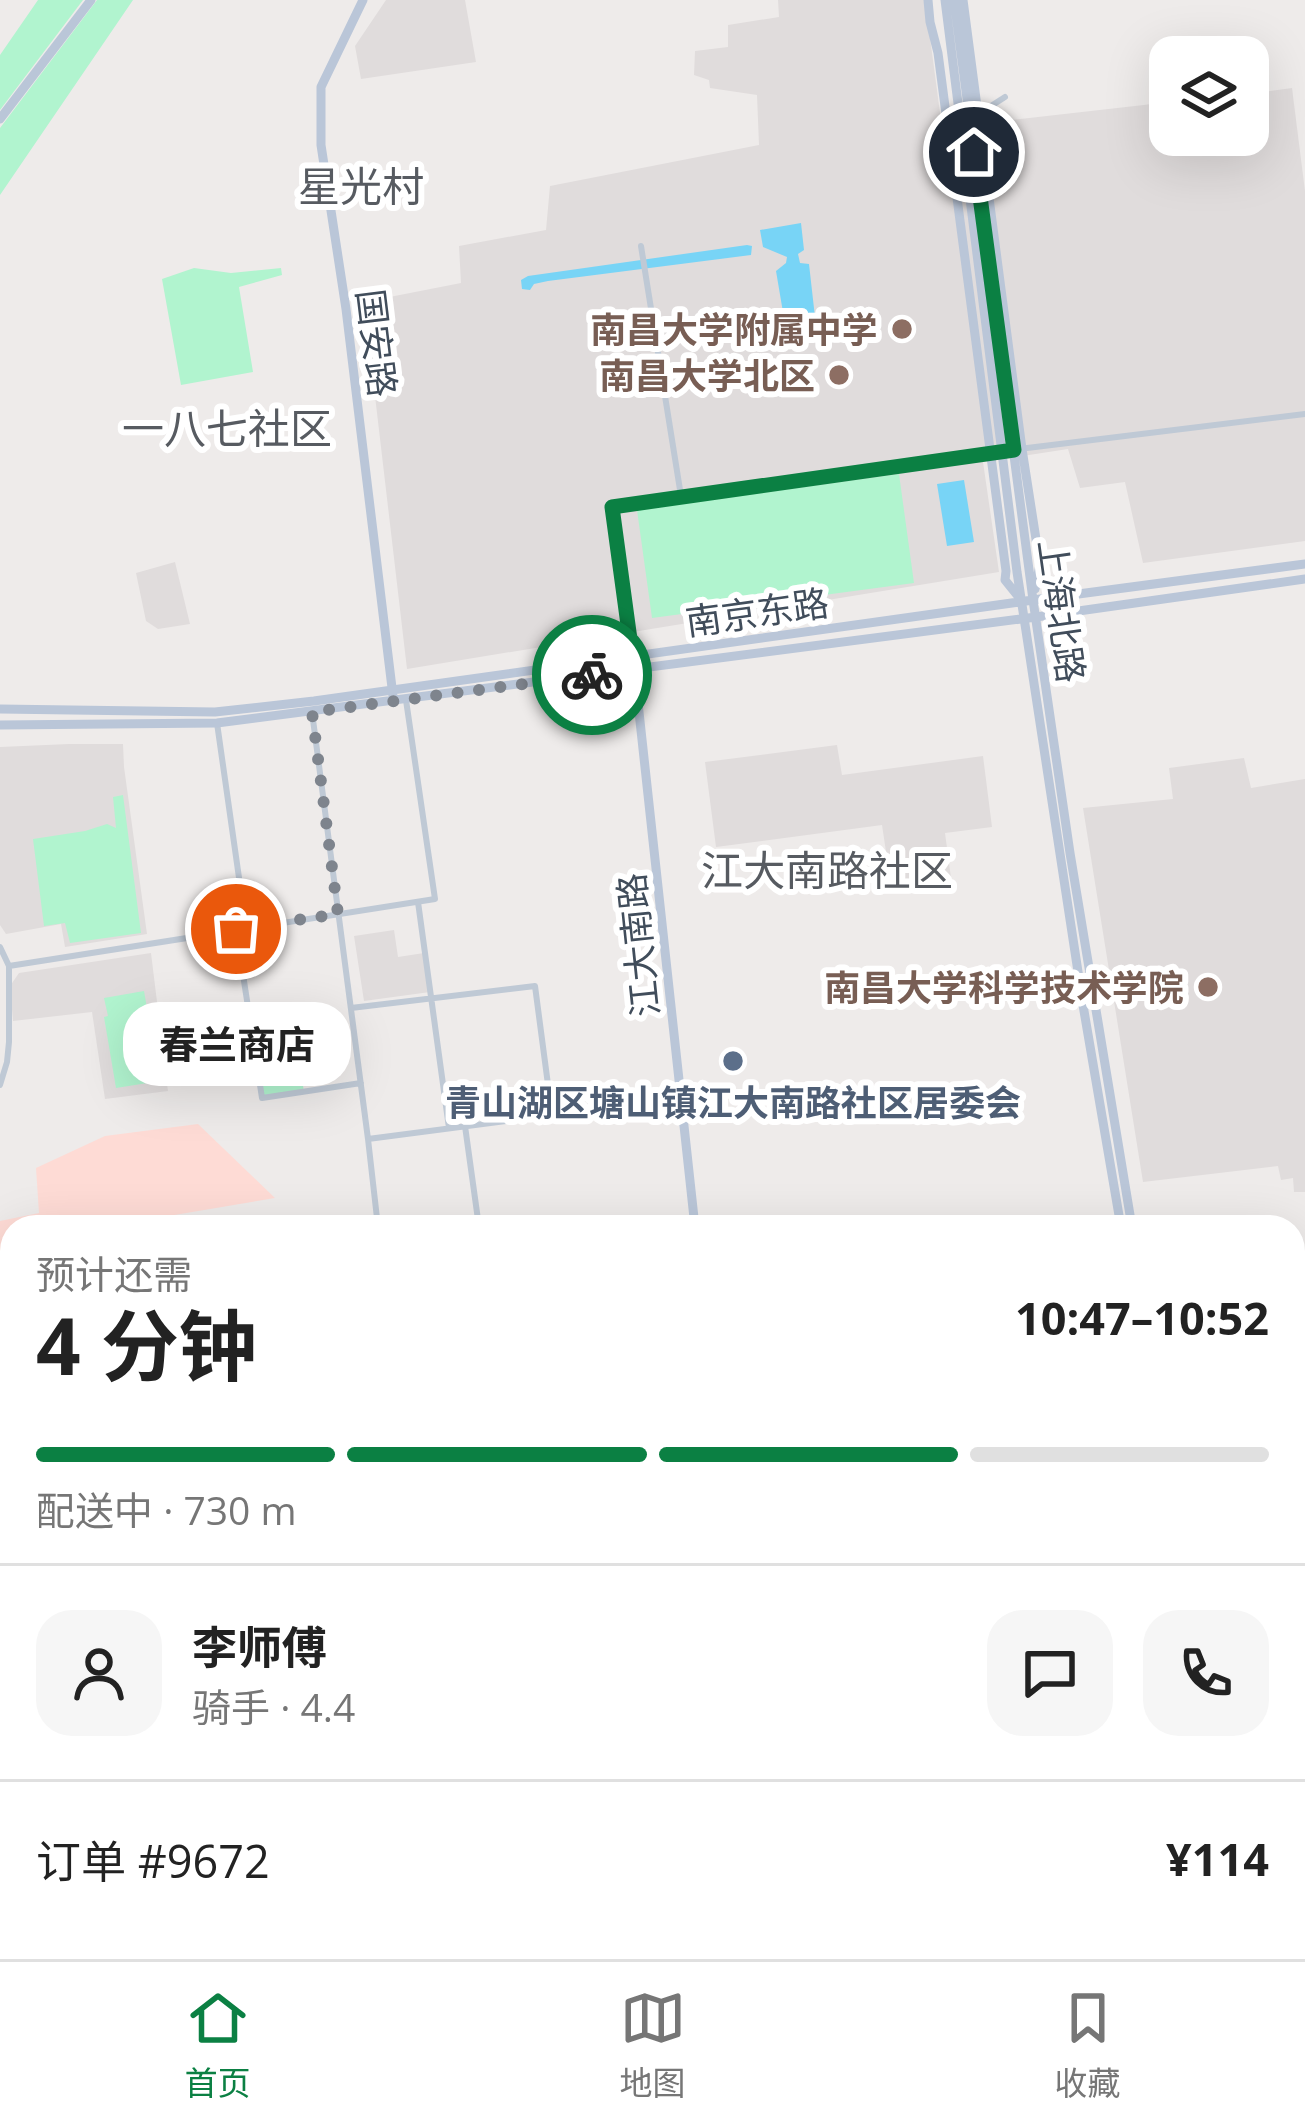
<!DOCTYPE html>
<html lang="zh">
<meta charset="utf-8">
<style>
:root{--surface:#fff;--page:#f6f6f6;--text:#222;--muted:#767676;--line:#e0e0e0;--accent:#0b8043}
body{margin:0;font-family:"Open Sans","Noto Sans SC",sans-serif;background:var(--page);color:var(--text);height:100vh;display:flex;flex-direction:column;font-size:45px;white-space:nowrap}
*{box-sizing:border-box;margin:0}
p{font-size:39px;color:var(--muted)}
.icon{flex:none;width:66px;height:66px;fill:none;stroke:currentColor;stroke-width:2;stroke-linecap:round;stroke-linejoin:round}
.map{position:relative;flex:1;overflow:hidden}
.side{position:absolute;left:0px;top:1215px;width:1305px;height:744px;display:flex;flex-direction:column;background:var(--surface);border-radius:36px 36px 0 0;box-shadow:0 12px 48px #0002}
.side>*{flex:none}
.tools{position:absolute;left:1149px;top:36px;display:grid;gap:24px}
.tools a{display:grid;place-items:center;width:120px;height:120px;border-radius:24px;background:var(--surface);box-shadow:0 12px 48px #0002;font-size:60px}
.pin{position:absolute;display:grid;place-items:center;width:102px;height:102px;color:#fff;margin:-51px;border:6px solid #fff;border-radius:50%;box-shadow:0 3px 12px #0007}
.courier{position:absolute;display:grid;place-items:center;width:120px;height:120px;margin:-60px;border:9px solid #0b8043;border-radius:50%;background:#fff;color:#222;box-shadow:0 3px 15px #0007}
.bubble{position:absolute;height:84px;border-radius:36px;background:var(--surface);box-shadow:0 12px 48px #0002;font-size:39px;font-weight:700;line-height:84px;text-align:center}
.headline em{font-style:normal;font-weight:700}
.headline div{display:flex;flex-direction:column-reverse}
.headline{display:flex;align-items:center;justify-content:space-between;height:204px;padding:0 36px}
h1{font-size:78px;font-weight:700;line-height:90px}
.bar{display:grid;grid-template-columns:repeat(4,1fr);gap:18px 12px;align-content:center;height:144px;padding:0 36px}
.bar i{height:15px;border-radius:9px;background:var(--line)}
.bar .selected{background:var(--accent)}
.bar p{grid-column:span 4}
.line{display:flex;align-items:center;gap:30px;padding:0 36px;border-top:3px solid var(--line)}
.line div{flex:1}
.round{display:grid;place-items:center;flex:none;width:126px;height:126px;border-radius:36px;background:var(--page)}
.tab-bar{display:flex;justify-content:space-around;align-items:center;height:168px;border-top:3px solid var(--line);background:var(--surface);font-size:33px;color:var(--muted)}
.tab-bar a{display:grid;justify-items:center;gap:6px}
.tab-bar .selected{color:var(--accent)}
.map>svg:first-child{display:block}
.commercial{fill:#fef7df}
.education{fill:#e0dcdc}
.medical{fill:#fedbd5}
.green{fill:#b1f4cf}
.water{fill:#78d4f6}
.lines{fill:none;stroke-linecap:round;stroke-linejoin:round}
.street{stroke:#bfc9d5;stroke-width:6}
.secondary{stroke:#bac6d8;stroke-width:9}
.primary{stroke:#a6b8cf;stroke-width:10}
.done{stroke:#7e848d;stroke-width:12;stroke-dasharray:0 21.6}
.route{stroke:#0b8043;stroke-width:15}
.education-dot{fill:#8d6e63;stroke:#fff;stroke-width:4.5}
.service-dot{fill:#5c6f8a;stroke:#fff;stroke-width:4.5}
.labels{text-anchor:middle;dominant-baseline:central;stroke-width:12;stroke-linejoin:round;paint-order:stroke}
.education-label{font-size:36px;font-weight:bold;fill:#785e54;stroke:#fff;text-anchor:end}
.street-label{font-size:36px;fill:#414d5b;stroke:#fff}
.service-label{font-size:36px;font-weight:bold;fill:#4e5e75;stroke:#fff}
.quarter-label{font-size:42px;fill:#575b61;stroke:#fff}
</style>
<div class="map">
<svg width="1305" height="1959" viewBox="0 0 1305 1959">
<rect width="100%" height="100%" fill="#eeebea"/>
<path class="commercial" d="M 900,1947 L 1207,1947 L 1198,1959 L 902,1959 Z"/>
<path class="education" d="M 386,0 L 465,0 L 476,62 L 361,79 L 355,46 Z
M 778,0 L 925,0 L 942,128 L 1170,102 L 1170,135 L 1248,135 L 1248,94 L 1292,88 L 1305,191 L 1305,541 L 1143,563 L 1125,482 L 1080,488 L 1068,449 L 983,462 L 999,572 L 407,669 L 364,302 L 461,283 L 459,246 L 546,230 L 550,186 L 759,145 L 757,95 L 710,88 L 709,80 L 694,75 L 695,51 L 728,47 L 728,25 L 779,17 Z
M 175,562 L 190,624 L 158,629 L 146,621 L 136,573 Z
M 69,744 L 123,744 L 124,767 L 147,934 L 65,947 L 61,924 L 6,934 L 0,925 L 0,747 Z
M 837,745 L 842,775 L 983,756 L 992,827 L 945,833 L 951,878 L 891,885 L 882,825 L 716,847 L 705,762 Z
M 1244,758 L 1251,788 L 1305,779 L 1305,1192 L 1294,1192 L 1293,1178 L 1281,1180 L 1278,1166 L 1143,1182 L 1083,808 L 1173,799 L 1169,768 Z
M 394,930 L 398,957 L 424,953 L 430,992 L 364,1001 L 354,936 Z
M 151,953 L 168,1091 L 105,1099 L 92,1012 L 13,1021 L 10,986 L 19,973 Z"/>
<path class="medical" d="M 198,1124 L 275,1198 L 127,1223 L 127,1227 L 12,1227 L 12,1353 L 6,1348 L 0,1290 L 0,1221 L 39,1213 L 36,1168 L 105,1136 Z"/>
<path class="green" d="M 38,0 L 83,0 L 0,110 L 0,55 Z
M 97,0 L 133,0 L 0,195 L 0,128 Z
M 194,268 L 231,273 L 281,268 L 282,275 L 239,287 L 253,372 L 181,385 L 162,279 Z
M 899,474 L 914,583 L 652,618 L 637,510 Z
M 123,795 L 141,933 L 70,943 L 65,923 L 44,926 L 33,839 L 85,831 L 107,824 L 116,828 L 113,797 Z
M 144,991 L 160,1081 L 116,1088 L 104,1017 L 108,1016 L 104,998 Z
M 294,1027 L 304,1092 L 262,1098 L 252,1034 Z"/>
<path class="water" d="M 801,223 L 804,250 L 798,254 L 800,263 L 809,264 L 816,326 L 786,330 L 776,271 L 786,263 L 787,257 L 763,247 L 760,230 Z
M 747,245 L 752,246 L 751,255 L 548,281 L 534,284 L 530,290 L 522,289 L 521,280 L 528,276 Z
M 964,480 L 974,542 L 947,546 L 937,484 Z"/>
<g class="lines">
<path class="street" d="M 976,108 L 991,106 L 1005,97
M 641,246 L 681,496
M 1019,449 L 1305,414
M 633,656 L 612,507 L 1006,451
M 312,712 L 368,1139 L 682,1098
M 217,723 L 246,927
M 418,902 L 449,1128
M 236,929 L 262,1098 L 361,1083
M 0,947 L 9,966 L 9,1042 L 7,1062 L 0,1085
M 9,966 L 435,899 L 406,700
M 351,1008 L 535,986 L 552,1115
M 465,1126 L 479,1227
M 368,1139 L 378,1227
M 0,1373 L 5,1411 L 12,1413
M 0,1904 L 11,1959
M 212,1947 L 221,1959
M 891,1947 L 893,1959"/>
<path class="secondary" d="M 363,0 L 321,87 L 321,145 L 346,309 L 393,696
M 928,0 L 930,22 L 938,53 L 1006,571 L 1005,580 L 1022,601
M 945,0 L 1017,572 L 1084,1011 L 1121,1227
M 954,0 L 1033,600 L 1070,853 L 1132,1227
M 963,0 L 1022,449 L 1040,565 L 1035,589
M 0,119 L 91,0
M 634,666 L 695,1227
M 0,709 L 215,712 L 314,701 L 1033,600 L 1305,564
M 0,725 L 217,723 L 1036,617 L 1305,579
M 1293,1589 L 1305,1587
M 1293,1640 L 1305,1638
M 0,1786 L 12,1784
M 0,1835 L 12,1833
M 1227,1947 L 1229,1959
M 1240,1947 L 1242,1959"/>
<path class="primary" d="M 1293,1607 L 1305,1605
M 1293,1623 L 1305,1621
M 0,1800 L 12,1798
M 0,1816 L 12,1815"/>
</g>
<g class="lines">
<path class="done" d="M 236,929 L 338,914 L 312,712 L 592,675"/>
<path class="route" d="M 592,675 L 634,669 L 612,507 L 1014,450 L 974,152"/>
</g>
<g class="education-dot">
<circle cx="902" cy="329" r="12"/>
<circle cx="839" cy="375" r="12"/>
<circle cx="1208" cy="987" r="12"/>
</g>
<circle class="service-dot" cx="733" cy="1061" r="12"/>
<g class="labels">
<g class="education-label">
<text x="878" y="329">南昌大学附属中学</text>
<text x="815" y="375">南昌大学北区</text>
<text x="1184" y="987">南昌大学科学技术学院</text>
</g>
<g class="street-label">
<text transform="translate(377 343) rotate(83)">国安路</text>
<text transform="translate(1062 611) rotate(82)">上海北路</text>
<text transform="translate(757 612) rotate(-8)">南京东路</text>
<text transform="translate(638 945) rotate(-96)">江大南路</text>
</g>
<g class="service-label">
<text x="733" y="1102">青山湖区塘山镇江大南路社区居委会</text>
</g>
<g class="quarter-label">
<text x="361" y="185">星光村</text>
<text x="227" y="427">一八七社区</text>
<text x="827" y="869">江大南路社区</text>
</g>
</g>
</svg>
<div class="tools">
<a><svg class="icon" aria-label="layers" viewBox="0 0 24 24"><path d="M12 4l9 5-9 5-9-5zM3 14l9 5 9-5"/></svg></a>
</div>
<div class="pin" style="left:236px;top:929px;background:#ea580c"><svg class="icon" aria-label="bag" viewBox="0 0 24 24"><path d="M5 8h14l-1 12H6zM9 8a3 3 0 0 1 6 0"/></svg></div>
<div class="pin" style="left:974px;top:152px;background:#1f2937"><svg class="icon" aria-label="home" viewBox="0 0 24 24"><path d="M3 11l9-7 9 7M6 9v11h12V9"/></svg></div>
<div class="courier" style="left:592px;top:675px"><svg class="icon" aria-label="bike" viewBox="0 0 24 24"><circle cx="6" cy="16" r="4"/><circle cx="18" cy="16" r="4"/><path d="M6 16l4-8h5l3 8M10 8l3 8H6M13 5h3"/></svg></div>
<div class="bubble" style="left:123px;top:1002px;width:228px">春兰商店</div>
<section class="side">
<div class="headline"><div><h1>4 分钟</h1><p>预计还需</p></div><em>10:47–10:52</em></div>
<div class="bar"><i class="selected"></i><i class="selected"></i><i class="selected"></i><i></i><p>配送中 · 730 m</p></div>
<div class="line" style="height:216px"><a class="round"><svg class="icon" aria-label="person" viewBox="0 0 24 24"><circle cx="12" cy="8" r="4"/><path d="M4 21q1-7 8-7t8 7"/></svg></a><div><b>李师傅</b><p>骑手 · 4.4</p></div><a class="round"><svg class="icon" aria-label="chat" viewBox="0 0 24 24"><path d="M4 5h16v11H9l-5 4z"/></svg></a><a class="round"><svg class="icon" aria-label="phone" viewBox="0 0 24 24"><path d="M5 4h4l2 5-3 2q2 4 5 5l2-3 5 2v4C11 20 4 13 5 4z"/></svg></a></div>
<div class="line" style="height:156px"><div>订单 #9672</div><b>¥114</b></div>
</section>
</div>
<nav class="tab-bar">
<a class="selected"><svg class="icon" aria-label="home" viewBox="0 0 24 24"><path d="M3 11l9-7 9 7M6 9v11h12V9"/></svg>首页</a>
<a><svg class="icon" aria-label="map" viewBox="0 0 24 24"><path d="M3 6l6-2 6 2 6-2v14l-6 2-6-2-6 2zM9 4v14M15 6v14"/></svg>地图</a>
<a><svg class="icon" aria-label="saved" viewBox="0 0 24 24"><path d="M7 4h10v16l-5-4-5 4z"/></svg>收藏</a>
</nav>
